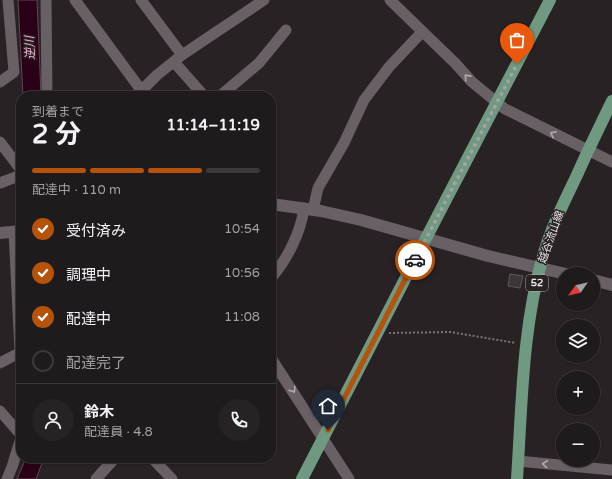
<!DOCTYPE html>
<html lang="ja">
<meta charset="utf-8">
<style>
:root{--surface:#1f1a1c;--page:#272325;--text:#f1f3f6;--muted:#a1a1a3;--line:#3c383b;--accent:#b45309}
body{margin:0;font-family:"Varela Round","Noto Sans JP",sans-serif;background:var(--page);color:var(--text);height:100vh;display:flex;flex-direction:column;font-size:15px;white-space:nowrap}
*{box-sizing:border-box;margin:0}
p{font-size:13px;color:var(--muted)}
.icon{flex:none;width:22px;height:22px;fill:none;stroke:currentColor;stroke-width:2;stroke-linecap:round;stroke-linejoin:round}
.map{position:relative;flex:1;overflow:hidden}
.details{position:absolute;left:16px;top:91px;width:260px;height:372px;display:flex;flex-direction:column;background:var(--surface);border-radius:16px;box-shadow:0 1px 3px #0004,0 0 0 1px var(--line)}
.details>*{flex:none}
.needle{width:26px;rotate:236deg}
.buttons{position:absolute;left:556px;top:267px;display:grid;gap:8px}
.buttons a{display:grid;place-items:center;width:44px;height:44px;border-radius:50%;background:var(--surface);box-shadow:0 1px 3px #0004,0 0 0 1px var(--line);font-size:20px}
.pin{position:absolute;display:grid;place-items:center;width:34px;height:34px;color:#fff;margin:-41px -17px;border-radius:50% 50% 50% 0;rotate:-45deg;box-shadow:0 0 4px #0007}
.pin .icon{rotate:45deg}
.courier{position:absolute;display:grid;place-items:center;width:40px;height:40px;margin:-20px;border:3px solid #b45309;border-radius:50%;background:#fff;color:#222;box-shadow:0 1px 5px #0007}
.head em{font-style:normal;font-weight:700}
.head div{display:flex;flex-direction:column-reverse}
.head{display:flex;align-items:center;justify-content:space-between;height:68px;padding:0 16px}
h1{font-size:26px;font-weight:700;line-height:30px}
.bar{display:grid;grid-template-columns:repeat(4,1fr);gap:6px 4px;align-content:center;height:48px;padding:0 16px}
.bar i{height:5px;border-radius:3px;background:var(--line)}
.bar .current{background:var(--accent)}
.bar p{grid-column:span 4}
.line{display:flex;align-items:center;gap:10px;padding:0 16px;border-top:1px solid var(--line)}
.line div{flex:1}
.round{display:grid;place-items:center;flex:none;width:42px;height:42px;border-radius:21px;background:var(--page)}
ol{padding:0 16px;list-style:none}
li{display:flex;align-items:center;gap:12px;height:44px}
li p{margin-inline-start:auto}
li .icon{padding:4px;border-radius:50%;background:var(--accent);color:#fff;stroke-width:4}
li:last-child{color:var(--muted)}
li i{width:22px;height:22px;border:2px solid var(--line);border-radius:50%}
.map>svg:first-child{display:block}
.water{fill:#2a0019;stroke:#644557}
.building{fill:#3d3639;stroke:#61595d}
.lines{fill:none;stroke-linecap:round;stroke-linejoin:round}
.path{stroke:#7b7578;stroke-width:2;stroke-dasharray:2 2;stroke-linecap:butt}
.street{stroke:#686064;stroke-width:11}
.secondary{stroke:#686064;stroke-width:12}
.primary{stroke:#6f9a81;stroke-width:12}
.oneway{stroke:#b0aaad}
.done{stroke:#a7a1a4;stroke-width:4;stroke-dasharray:0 7.2}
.route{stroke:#b45309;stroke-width:5}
.labels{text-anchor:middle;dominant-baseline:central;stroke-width:3;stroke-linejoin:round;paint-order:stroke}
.shield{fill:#292225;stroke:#b1abae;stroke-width:1}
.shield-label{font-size:10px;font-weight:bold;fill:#ebe6e8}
.street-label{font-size:11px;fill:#ebe6e8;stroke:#292225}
.water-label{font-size:12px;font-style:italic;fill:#f9abd1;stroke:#292225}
</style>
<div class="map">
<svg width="612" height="479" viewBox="0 0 612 479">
<rect width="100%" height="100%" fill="#292225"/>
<path class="water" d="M 18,0 L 37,0 L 41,96 L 23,96 Z
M 26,458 L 44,458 L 36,479 L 17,479 Z"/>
<path class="building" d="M 510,274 L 523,276 L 520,288 L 508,286 Z"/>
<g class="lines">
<path class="path" d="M 389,333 L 450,332 L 516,343"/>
<path class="street" d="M 46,0 L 47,96
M 75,0 L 141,90
M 141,0 L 182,55
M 390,0 L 456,64 L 472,82 L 505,109 L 612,162
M 174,62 L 204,96
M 0,82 L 14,72 L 8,0
M 136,96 L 157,75 L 182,55 L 264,0
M 220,96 L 259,63 L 286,30
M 0,142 L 21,170
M 0,183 L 21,175
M 313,210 L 318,188 L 344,143 L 364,100 L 389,67 L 422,32
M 271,278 C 287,260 301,232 304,208
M 271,358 L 349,479
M 0,363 L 19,353 L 20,349 L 14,232
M 0,411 L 21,435
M 152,458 L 172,479
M 518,461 L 612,470
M 7,479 L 12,467 L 21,438
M 96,479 L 115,458"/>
<path class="secondary" d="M 271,204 L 321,211 L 361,220 L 488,256 L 566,274
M 0,233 L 21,231
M 593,280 L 612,285"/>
<path class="primary" d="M 302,479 L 438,215 L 550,0
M 517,479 C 522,405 522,328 543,256 C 551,228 564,202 577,175 C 588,150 600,126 612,101"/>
</g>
<defs><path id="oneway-chevron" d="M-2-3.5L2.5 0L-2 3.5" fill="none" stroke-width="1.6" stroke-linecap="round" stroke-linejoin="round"/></defs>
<g class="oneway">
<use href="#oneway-chevron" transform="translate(467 77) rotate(-132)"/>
<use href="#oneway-chevron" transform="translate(553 134) rotate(-154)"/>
<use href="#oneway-chevron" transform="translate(293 390) rotate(57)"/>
<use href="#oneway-chevron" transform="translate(545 464) rotate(-174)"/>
</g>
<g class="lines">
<path class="done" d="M 415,260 L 517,64"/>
<path class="route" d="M 328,430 L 415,260"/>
</g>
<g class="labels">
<rect class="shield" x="526" y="275" width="22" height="16" rx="3"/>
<g class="shield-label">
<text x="537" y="283">52</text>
</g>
<g class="street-label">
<text transform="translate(551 237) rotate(-70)">越谷流山線</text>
</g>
<g class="water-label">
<text transform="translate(30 48) rotate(-93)">逆川</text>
</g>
</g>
</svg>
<div class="buttons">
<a><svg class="needle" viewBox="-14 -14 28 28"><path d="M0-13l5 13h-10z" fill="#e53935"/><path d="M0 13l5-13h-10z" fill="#a1a1a3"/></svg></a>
<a><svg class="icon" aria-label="layers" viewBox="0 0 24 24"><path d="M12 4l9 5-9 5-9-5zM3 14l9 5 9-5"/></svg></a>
<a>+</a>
<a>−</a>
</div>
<div class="pin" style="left:517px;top:64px;background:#ea580c"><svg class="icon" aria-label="bag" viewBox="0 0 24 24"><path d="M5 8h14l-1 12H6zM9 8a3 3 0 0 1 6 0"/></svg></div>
<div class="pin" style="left:328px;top:430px;background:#1f2937"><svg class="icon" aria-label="home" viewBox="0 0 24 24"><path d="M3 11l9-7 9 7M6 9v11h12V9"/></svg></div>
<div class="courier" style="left:415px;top:260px"><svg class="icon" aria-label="car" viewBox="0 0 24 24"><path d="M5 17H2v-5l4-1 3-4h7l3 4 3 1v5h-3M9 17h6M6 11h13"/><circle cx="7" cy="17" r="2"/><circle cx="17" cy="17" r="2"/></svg></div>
<section class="details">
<div class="head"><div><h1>2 分</h1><p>到着まで</p></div><em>11:14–11:19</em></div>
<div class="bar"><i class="current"></i><i class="current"></i><i class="current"></i><i></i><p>配達中 · 110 m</p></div>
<ol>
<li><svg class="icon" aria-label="check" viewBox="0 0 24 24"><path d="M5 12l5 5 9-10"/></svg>受付済み<p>10:54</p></li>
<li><svg class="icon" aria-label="check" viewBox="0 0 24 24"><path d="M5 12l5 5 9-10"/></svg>調理中<p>10:56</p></li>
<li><svg class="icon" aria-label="check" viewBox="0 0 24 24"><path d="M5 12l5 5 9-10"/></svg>配達中<p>11:08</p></li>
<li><i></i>配達完了</li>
</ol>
<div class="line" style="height:72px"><a class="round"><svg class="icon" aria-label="person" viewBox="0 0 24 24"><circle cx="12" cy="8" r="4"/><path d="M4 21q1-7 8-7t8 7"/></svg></a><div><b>鈴木</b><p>配達員 · 4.8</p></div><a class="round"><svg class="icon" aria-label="phone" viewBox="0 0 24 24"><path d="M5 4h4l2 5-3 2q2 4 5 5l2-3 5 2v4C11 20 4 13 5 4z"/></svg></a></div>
</section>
</div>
